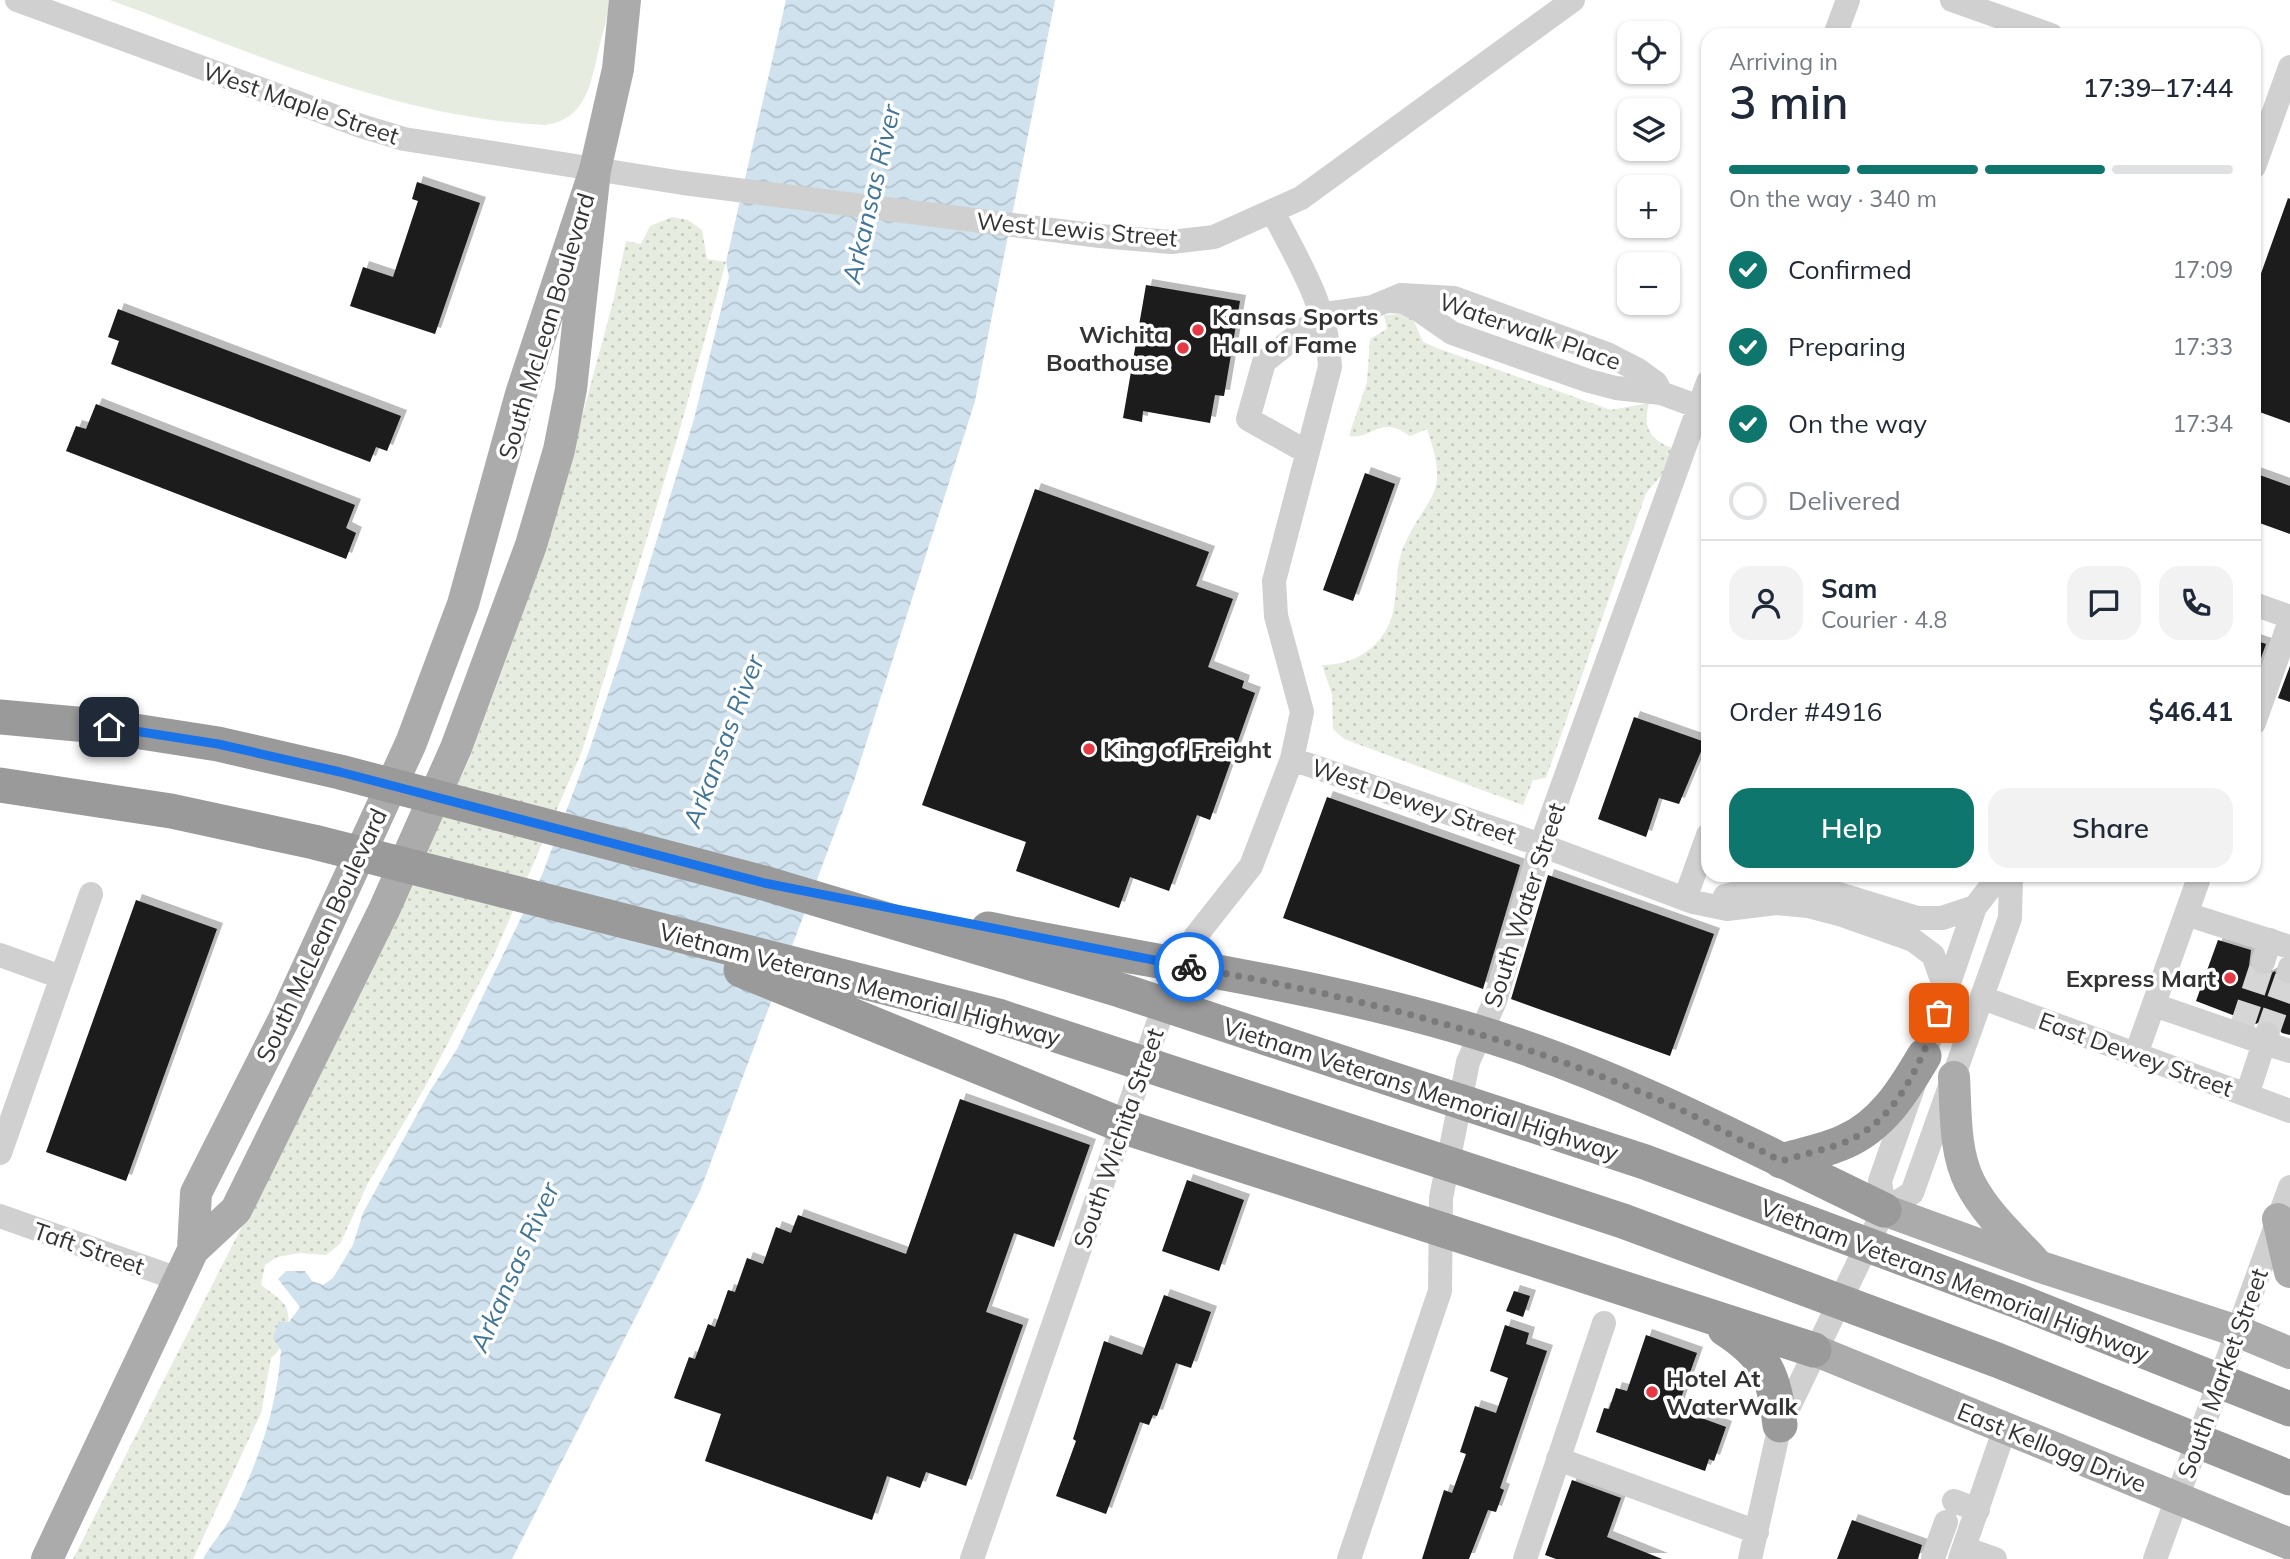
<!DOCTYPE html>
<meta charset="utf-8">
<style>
:root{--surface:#fff;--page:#f2f2f3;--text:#1f2937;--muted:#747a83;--line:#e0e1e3;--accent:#0f766e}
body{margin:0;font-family:Mulish,sans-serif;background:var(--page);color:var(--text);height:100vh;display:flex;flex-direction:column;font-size:26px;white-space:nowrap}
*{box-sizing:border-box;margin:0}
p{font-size:23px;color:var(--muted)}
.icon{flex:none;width:38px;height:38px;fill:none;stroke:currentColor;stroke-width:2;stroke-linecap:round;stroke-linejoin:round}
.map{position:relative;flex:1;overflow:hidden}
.details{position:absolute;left:1701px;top:28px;width:560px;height:854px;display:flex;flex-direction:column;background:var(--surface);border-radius:21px;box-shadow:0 2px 5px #0004}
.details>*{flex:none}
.buttons{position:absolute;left:1617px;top:21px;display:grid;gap:14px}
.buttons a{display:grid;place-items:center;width:63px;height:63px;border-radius:14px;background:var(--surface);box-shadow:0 2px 5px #0004;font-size:35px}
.pin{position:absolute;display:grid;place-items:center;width:60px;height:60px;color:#fff;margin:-30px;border-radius:14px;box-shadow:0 4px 10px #0006}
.courier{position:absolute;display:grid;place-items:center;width:70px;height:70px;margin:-35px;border:5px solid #1a73e8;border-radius:50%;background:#fff;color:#222;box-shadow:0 2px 9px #0007}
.head em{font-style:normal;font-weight:600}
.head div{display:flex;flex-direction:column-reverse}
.head{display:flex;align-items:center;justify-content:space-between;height:119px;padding:0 28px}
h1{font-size:46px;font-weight:600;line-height:52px}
.bar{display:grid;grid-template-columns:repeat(4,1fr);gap:10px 7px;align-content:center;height:84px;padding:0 28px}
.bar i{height:9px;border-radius:5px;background:var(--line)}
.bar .current{background:var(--accent)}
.bar p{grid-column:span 4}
.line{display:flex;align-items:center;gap:18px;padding:0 28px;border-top:2px solid var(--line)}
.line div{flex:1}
.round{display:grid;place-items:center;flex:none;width:74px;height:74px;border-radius:21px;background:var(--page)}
ol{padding:0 28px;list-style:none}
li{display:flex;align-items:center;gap:21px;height:77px}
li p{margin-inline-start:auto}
li .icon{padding:7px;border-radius:50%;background:var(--accent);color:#fff;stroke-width:4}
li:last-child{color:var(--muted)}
li i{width:38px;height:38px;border:4px solid var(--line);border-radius:50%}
.action{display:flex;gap:14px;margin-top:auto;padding:14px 28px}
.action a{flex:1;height:80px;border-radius:21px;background:var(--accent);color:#fff;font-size:28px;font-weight:600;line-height:80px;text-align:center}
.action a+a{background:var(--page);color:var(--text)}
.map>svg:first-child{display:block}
.grass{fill:url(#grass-dots)}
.park{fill:#e6ecdf}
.water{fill:url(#water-waves)}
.building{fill:#1a1a1a;filter:url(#shadow)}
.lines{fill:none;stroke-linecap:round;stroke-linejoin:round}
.minor-tunnel{stroke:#d6d6d6;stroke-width:24;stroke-dasharray:24 12;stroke-linecap:butt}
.minor{stroke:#d0d0d0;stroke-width:24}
.major{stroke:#ababab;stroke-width:32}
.highway{stroke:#9a9a9a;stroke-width:35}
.done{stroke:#7a7a7a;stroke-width:7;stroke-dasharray:0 12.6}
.route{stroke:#1a73e8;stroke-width:9}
.poi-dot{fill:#e63946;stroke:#fff;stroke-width:2.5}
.labels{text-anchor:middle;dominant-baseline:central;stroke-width:7;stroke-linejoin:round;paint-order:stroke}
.street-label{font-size:24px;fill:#333;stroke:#fff}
.poi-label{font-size:24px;font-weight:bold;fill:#333;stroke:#fff;text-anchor:start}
.water-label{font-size:26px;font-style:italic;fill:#3f7597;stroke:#fff}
</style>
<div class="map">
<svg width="2290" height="1559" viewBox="0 0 2290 1559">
<defs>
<pattern id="grass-dots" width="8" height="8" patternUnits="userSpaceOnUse" patternTransform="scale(1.75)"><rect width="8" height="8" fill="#e6ecdf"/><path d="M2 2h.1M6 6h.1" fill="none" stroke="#c6cbc0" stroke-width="1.8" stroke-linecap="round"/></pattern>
<pattern id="water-waves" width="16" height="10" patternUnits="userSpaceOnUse" patternTransform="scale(1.75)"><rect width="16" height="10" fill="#cfe2ee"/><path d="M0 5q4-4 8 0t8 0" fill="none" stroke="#b2c2cd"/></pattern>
<filter id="shadow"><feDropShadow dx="6" dy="-6" stdDeviation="0" flood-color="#0004"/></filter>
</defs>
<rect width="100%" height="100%" fill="#fff"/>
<path class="grass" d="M 672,217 L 688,220 L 702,230 L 707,259 L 726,262 L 678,436 L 582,751 L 494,955 L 425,1087 L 368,1183 L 340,1244 L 326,1255 L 300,1253 L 277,1257 L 265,1265 L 261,1285 C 268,1291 282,1299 286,1307 C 293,1324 284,1348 271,1358 L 261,1413 L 193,1559 L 73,1559 L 296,1120 L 469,760 L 510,649 L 574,446 L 613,302 L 626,241 L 641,244 L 650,226 Z
M 1403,314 L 1413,319 L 1423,342 L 1437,348 L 1611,410 L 1649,403 C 1643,426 1648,439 1672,448 L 1662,475 L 1646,493 L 1546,778 L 1533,780 L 1523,805 L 1344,739 L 1333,729 L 1332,694 L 1322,665 C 1354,666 1386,645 1393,612 C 1398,590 1395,568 1403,548 C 1428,491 1451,499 1427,429 L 1410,436 C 1379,414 1373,440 1349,436 L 1367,382 L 1370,339 L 1387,329 L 1384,315 Z"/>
<path class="park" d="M 110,0 L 609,0 C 608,16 603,32 599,48 C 591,83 586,120 545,125 C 392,117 252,52 110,0 Z"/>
<path class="water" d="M 786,0 L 1055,0 L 975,401 L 854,781 L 700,1191 L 512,1559 L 203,1559 C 211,1544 222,1533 230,1519 C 257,1466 277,1410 281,1350 L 273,1338 L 279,1322 L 289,1322 L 300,1307 L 278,1279 L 286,1271 L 305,1271 L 312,1281 L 323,1285 L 333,1278 L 353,1245 L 363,1213 L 430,1091 L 457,1049 L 542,875 L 590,748 L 624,646 L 694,419 L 729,277 L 726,262 Z"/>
<path class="building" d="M 417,182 L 480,203 L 435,334 L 350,306 L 363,267 L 393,277 L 418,201 L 412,199 Z
M 2288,198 L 2290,199 L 2290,423 L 2254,410 L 2254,293 Z
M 1146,285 L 1240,301 L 1224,396 L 1215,395 L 1210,423 L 1143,411 L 1142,422 L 1123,418 Z
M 118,309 L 401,416 L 387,451 L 376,447 L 370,462 L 111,364 L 119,341 L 108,337 Z
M 96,404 L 355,505 L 346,528 L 356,533 L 346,559 L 66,451 L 76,426 L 86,429 Z
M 1365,473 L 1395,484 L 1353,601 L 1323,590 Z
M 2254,473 L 2290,486 L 2290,534 L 2254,521 Z
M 1035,489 L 1209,552 L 1196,586 L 1233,599 L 1208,667 L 1244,681 L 1242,688 L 1255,693 L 1210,820 L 1197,815 L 1169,891 L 1130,877 L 1119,908 L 1016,871 L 1026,842 L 922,805 Z
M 2254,640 L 2266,644 L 2254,678 Z
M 2290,666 L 2290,702 L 2278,698 Z
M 1634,717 L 1705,742 L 1679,804 L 1659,798 L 1646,837 L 1598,819 Z
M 1327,797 L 1520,865 L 1483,989 L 1283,918 Z
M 1548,875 L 1714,934 L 1670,1056 L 1511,999 Z
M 136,900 L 217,929 L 126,1181 L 46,1152 Z
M 2218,940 L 2251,950 L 2249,966 L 2258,976 L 2267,976 L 2275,971 L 2279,982 L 2290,985 L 2290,1035 L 2282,1033 L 2272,1020 L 2263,1020 L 2256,1024 L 2196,1001 Z
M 960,1099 L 1090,1145 L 1054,1247 L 1014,1233 L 986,1312 L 1023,1325 L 966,1486 L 926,1472 L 920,1488 L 887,1476 L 872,1520 L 705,1461 L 721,1414 L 674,1398 L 689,1357 L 695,1359 L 708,1324 L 715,1327 L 728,1290 L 735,1292 L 747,1258 L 763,1264 L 776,1227 L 791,1233 L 798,1215 L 906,1254 Z
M 1187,1180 L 1244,1200 L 1219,1271 L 1162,1251 Z
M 1514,1291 L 1530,1296 L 1523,1317 L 1506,1311 Z
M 1164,1295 L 1211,1312 L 1191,1368 L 1176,1363 L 1157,1416 L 1153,1415 L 1149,1425 L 1140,1422 L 1106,1514 L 1056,1496 L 1076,1441 L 1073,1439 L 1104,1341 L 1142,1355 Z
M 1505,1325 L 1529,1333 L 1526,1344 L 1547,1351 L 1500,1488 L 1504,1490 L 1496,1512 L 1488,1510 L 1469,1559 L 1422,1559 L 1444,1490 L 1452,1493 L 1466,1454 L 1460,1452 L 1475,1406 L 1496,1413 L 1508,1378 L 1490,1371 Z
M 1646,1335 L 1697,1353 L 1677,1409 L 1726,1427 L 1714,1461 L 1709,1459 L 1705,1471 L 1596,1432 L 1604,1408 L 1609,1409 L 1616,1388 L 1627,1391 Z
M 1572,1480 L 1621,1498 L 1607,1537 L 1662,1559 L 1556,1559 L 1545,1555 Z
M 1852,1520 L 1922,1545 L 1918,1559 L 1837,1559 Z"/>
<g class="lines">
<path class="minor-tunnel" d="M 2242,1026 L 2263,962
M 2267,1034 L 2289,971"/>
<path class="minor" d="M 17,0 L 361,126 L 404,139 L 683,183 L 1100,236 L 1171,242 L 1214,237 L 1301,198 L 1573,0
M 1952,0 L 2051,35
M 1835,35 L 1848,0
M 2254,167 L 2290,67
M 1390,301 L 1403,302 L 1416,308 L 1452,333 L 1589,381 L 1616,388 L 1661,393 L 1699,407
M 1307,452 L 1248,419 L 1264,362 L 1324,314 L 1372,307 L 1401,295 L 1454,298 L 1607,354 L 1638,370 L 1656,383 L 1661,393
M 2254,604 L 2290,617
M 2254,723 L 2290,621
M 1292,759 L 1541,845 L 1693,902 L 1727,909 L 1776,903 L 1808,906 L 1842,915 L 1913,940 L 1933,955 L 1946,991
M 1725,896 L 1793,880 L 1917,918 L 1942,918 L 1975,907
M 1685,899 L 1708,835
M 2186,914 L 2290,947
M 0,955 L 61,977
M 2263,962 L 2270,940
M 2289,971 L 2290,967
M 1983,998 L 2290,1111
M 2154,1005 L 2264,1043 L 2267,1034
M 2136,1054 L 2200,875
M 2247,1095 L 2264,1043 L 2290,1051
M 0,1153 L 91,894
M 1884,1210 L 1880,1181 L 1924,1056 L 1975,907 L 2000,875
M 0,1216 L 178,1279
M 1558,1459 L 1757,1532
M 1954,1501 L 1978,1510
M 1964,1548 L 1995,1559
M 1933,1558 L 1946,1522
M 972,1559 L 1172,983 L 1195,937 L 1251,866 L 1292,759 L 1302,712 L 1276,616 L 1274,581 L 1330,367 C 1328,307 1300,265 1273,212
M 1349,1559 L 1440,1291 L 1441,1198 L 1468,1062 L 1495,1001 L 1541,845 L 1708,382
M 1525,1559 L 1604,1323
M 1750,1559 L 1780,1425 L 1884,1210 L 1912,1193 L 2010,918 L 2011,875
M 1960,1559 L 2005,1428
M 2155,1559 L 2290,1187"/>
<path class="major" d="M 1954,1077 C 1956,1111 1954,1152 1970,1183 C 1986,1214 2012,1237 2035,1262
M 1884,1210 L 2038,1266 L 2237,1331 L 2290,1353
M 2278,1219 L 2290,1272
M 193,1250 L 196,1193 L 284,1019 L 411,743 L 463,604 L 521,394 L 595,170 L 618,69 L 625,0
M 1814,1350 L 2290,1544
M 47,1559 L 193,1250 L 236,1210 L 384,910 L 456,748 L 531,545 L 559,450 L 571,389 L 595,170"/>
<path class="highway" d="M 0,717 L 109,727 L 218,744 L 340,772 L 764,883 L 1120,990 L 1645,1162 L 2018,1301 L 2290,1409
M 0,785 L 171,811 L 314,842 L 998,1016 L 1623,1221 L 1997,1360 L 2290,1478
M 988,929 C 1162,965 1340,986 1508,1042 C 1639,1085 1760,1151 1884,1210
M 741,970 L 1131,1129 L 1814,1350
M 1781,1161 C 1802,1155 1824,1151 1844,1142 C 1882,1126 1904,1090 1924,1056
M 1725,1329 C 1767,1356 1774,1376 1780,1425"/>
</g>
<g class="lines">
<path class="done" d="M 1189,967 C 1345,994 1497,1032 1643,1093 C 1690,1112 1736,1138 1781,1161 C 1802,1155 1823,1150 1843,1143 C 1897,1122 1921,1062 1939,1013"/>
<path class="route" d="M 109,727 L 218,744 L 340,772 L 764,883 L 1189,967"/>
</g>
<g class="poi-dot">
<circle cx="1198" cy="330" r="7"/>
<circle cx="1183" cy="348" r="7"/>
<circle cx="1089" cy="749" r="7"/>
<circle cx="2230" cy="978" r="7"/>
<circle cx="1652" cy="1392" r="7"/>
</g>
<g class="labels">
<g class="street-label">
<text transform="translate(301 103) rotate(19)">West Maple Street</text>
<text transform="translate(1077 229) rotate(5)">West Lewis Street</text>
<text transform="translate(546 326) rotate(-73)">South McLean Boulevard</text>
<text transform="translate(1530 331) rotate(19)">Waterwalk Place</text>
<text transform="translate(1414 801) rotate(19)">West Dewey Street</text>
<text transform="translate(1524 905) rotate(-72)">South Water Street</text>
<text transform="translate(321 935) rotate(-65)">South McLean Boulevard</text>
<text transform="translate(860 984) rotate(15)">Vietnam Veterans Memorial Highway</text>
<text transform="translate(2136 1054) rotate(20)">East Dewey Street</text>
<text transform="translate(1421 1089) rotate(18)">Vietnam Veterans Memorial Highway</text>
<text transform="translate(1118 1138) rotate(-71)">South Wichita Street</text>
<text transform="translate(89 1248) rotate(19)">Taft Street</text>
<text transform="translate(1955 1280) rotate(21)">Vietnam Veterans Memorial Highway</text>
<text transform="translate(2222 1373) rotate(-70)">South Market Street</text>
<text transform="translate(2052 1447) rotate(22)">East Kellogg Drive</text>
</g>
<g class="poi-label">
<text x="1212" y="316">Kansas Sports<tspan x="1212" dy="28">Hall of Fame</tspan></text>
<text x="1169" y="334" text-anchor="end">Wichita<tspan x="1169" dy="28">Boathouse</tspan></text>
<text x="1103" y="749">King of Freight</text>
<text x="2216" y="978" text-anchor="end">Express Mart</text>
<text x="1666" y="1378">Hotel At<tspan x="1666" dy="28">WaterWalk</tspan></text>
</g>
<g class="water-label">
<text transform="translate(871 194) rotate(-77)">Arkansas River</text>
<text transform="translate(723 741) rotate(-69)">Arkansas River</text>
<text transform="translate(514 1267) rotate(-66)">Arkansas River</text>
</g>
</g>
</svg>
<div class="buttons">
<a><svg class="icon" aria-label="locate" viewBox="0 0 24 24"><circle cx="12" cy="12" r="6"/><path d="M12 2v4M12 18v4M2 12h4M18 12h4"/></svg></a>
<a><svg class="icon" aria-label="layers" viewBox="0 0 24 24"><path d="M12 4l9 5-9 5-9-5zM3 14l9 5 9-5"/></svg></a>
<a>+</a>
<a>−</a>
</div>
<div class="pin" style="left:1939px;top:1013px;background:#ea580c"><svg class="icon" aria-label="bag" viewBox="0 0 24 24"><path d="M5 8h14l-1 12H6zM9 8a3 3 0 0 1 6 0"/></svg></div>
<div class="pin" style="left:109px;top:727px;background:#1f2937"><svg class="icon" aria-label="home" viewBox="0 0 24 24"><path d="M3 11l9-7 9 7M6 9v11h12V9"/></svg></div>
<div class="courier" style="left:1189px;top:967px"><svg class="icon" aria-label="bike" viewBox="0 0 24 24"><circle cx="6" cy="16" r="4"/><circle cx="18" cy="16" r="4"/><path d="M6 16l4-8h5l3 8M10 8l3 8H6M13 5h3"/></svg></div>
<section class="details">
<div class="head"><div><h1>3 min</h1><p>Arriving in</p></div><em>17:39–17:44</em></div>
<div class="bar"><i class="current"></i><i class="current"></i><i class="current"></i><i></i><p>On the way · 340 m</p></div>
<ol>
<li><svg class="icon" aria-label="check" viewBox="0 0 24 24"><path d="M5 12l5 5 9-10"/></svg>Confirmed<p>17:09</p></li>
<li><svg class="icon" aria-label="check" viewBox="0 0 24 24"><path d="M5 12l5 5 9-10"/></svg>Preparing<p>17:33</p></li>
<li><svg class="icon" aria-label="check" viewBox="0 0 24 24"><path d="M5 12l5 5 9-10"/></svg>On the way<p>17:34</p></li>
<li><i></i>Delivered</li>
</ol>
<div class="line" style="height:126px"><a class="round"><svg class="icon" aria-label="person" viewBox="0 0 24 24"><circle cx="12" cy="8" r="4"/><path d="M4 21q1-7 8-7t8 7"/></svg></a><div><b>Sam</b><p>Courier · 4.8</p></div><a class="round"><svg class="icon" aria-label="chat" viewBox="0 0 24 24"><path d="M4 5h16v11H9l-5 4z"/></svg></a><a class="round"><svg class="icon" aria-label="phone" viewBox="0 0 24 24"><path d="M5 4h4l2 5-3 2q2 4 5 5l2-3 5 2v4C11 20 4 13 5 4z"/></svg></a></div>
<div class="line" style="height:91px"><div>Order #4916</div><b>$46.41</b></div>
<div class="action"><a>Help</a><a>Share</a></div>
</section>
</div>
